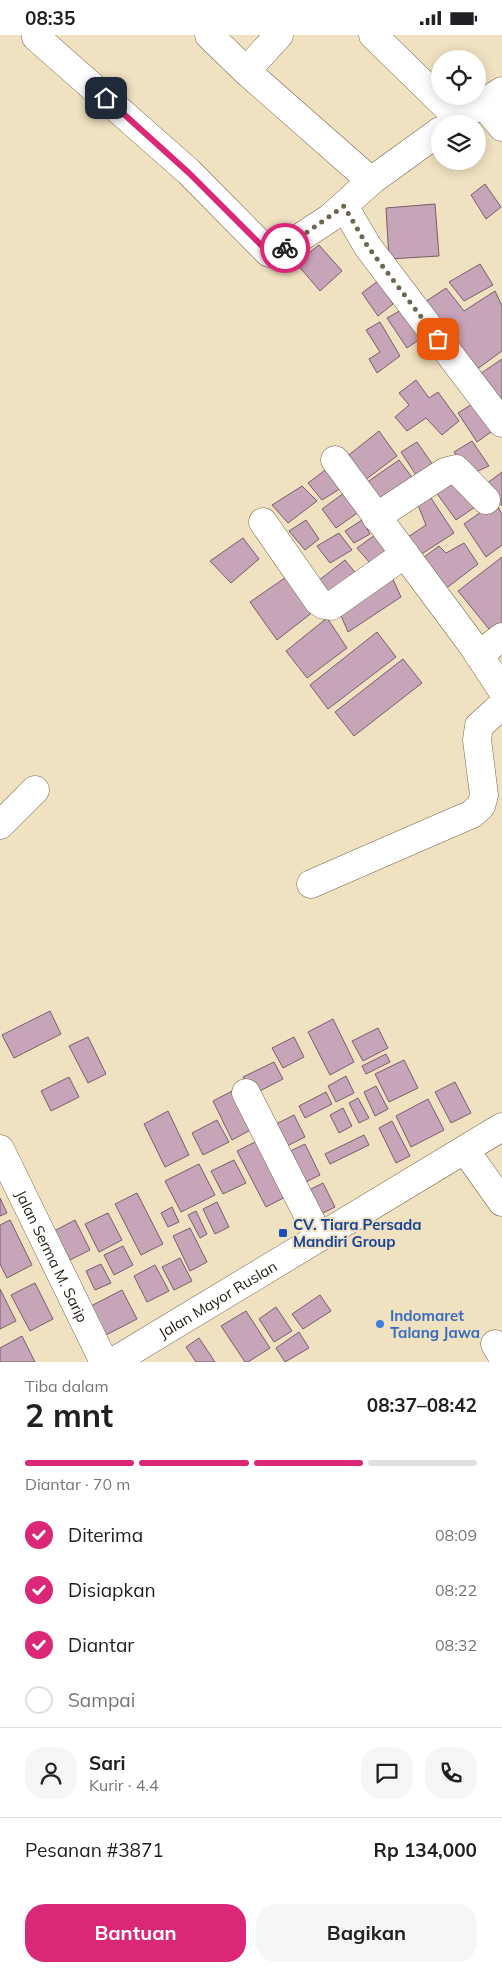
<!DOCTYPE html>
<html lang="id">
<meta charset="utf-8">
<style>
:root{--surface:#fff;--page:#f6f6f6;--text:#202124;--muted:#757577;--line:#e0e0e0;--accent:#db2777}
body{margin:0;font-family:Mulish,sans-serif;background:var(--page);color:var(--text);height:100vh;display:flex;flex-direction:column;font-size:19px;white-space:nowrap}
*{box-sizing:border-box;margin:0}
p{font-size:16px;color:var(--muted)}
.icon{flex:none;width:28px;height:28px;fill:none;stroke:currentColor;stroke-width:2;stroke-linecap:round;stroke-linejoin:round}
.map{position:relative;height:1327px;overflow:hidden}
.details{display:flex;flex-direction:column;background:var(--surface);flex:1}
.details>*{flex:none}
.tools{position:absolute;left:431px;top:15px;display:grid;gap:10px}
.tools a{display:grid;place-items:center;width:55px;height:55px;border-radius:50%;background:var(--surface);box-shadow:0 2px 12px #0003;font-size:25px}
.pin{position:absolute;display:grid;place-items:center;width:42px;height:42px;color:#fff;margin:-21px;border-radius:10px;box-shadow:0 2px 8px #0006}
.courier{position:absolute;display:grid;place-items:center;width:50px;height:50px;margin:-25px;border:4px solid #db2777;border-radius:50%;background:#fff;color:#222;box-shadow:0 1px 6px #0007}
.summary em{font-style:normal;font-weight:700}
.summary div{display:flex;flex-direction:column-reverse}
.summary{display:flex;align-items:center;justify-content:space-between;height:85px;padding:0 25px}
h1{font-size:32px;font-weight:700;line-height:38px}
.bar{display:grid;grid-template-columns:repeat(4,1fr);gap:8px 5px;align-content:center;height:60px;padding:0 25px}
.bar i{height:6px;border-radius:4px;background:var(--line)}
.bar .selected{background:var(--accent)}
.bar p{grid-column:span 4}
.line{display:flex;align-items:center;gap:12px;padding:0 25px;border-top:1px solid var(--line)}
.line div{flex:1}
.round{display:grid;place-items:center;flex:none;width:52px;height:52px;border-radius:20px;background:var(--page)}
ol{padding:0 25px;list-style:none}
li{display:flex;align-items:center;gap:15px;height:55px}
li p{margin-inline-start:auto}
li .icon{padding:5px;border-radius:50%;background:var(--accent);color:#fff;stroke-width:4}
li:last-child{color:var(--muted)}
li i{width:28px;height:28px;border:2px solid var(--line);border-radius:50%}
.cta{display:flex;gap:10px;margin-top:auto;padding:10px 25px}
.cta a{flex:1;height:58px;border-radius:20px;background:var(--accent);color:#fff;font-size:20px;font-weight:700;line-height:58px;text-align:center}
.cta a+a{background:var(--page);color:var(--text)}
.status{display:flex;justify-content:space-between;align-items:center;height:35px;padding:0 25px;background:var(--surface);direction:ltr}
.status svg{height:14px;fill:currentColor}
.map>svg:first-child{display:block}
.building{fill:#c6a5b8;stroke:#7a5c6d}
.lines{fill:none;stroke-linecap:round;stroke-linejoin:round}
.minor-casing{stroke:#74674a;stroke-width:29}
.minor{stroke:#fff;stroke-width:28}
.done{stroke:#6f6652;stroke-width:5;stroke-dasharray:0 9}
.route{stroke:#db2777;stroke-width:6}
.transit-dot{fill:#1a4fb4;stroke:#f0e1c1;stroke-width:2}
.shop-dot{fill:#3f7fe0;stroke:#f0e1c1;stroke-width:2}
.labels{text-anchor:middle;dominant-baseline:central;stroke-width:4;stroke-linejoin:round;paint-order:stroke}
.transit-label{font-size:15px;font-weight:bold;fill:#164399;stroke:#f0e1c1;text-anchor:start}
.street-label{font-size:15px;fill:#292317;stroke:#f0e1c1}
.shop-label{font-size:15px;font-weight:bold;fill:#366cbe;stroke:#f0e1c1;text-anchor:start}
</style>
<div class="status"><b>08:35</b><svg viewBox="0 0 49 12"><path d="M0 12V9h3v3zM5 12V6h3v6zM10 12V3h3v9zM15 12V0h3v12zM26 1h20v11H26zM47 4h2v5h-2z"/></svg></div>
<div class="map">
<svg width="502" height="1327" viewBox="0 0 502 1327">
<rect width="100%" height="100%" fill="#f0e1c1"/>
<path class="building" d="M 485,149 L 501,172 L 486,184 L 471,160 Z
M 435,169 L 439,221 L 389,224 L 386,173 Z
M 319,210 L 342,236 L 320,256 L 296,228 Z
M 480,229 L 493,250 L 464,266 L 449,247 Z
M 378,246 L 393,269 L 378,281 L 362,258 Z
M 446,253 L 464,276 L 495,256 L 502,271 L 502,316 L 473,337 L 422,269 Z
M 405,273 L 426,300 L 407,313 L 387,283 Z
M 380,287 L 400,321 L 377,338 L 369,324 L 380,317 L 366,295 Z
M 502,324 L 502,363 L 498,366 L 480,339 Z
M 416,345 L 429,363 L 438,357 L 459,386 L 442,400 L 426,383 L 407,396 L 395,382 L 409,370 L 399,358 Z
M 477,366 L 498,392 L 477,407 L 458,378 Z
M 379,396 L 397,421 L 361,448 L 345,423 Z
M 472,406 L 489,431 L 469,440 L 454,417 Z
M 417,407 L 433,430 L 416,440 L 401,417 Z
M 399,425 L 414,445 L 377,469 L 363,450 Z
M 328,433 L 343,452 L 322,465 L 308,448 Z
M 502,437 L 502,471 L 486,449 Z
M 455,438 L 478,470 L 456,485 L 433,453 Z
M 302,451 L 317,466 L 288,488 L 272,470 Z
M 348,455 L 363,474 L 336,493 L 322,474 Z
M 429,460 L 454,498 L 420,520 L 408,502 L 426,490 L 418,470 Z
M 495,467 L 502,479 L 502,510 L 486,522 L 464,489 Z
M 306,485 L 319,504 L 305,515 L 289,496 Z
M 362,485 L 370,499 L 354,508 L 345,496 Z
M 379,497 L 390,512 L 370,528 L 357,513 Z
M 339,498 L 352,515 L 330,528 L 317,511 Z
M 243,503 L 259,524 L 231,548 L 210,526 Z
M 464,508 L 478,529 L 444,555 L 420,525 L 439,511 L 446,518 Z
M 502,522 L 502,592 L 493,599 L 458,556 Z
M 345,525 L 358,541 L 327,563 L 318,546 Z
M 292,538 L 318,573 L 277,605 L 250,567 Z
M 391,540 L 401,562 L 348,597 L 339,576 Z
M 327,583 L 347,613 L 307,643 L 286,616 Z
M 377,597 L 396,622 L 328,674 L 310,650 Z
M 403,624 L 422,648 L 354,701 L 335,677 Z
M 50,976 L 61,999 L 14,1023 L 2,1000 Z
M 333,984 L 354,1027 L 330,1040 L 308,997 Z
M 378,993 L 388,1013 L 363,1026 L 352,1006 Z
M 88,1002 L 106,1039 L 88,1048 L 69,1011 Z
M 294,1002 L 304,1022 L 283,1033 L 272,1013 Z
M 386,1019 L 390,1027 L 366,1039 L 362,1031 Z
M 404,1025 L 418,1053 L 389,1067 L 375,1039 Z
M 274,1027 L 283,1044 L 252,1060 L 243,1042 Z
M 346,1041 L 354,1058 L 336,1067 L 328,1051 Z
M 69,1042 L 79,1062 L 51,1076 L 41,1056 Z
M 455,1047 L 471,1078 L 451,1088 L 435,1057 Z
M 376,1051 L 388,1074 L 375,1081 L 364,1057 Z
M 236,1054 L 256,1092 L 232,1105 L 213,1066 Z
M 326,1057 L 332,1069 L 305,1083 L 299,1071 Z
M 358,1063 L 369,1083 L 359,1088 L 349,1068 Z
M 428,1064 L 444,1095 L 411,1112 L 396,1081 Z
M 343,1073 L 352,1091 L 339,1098 L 330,1080 Z
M 168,1076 L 189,1120 L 165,1132 L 144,1089 Z
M 294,1080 L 305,1102 L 283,1113 L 272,1091 Z
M 217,1085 L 229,1107 L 203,1120 L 192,1098 Z
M 392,1086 L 410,1121 L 396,1128 L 379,1093 Z
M 364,1100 L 369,1110 L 330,1129 L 325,1119 Z
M 263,1103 L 291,1159 L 266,1172 L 237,1116 Z
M 305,1109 L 320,1140 L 300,1150 L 284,1119 Z
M 234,1125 L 246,1148 L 223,1159 L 211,1136 Z
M 199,1129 L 215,1160 L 181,1177 L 165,1146 Z
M 323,1148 L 335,1172 L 317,1181 L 305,1157 Z
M 137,1158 L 163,1209 L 141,1220 L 115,1169 Z
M 0,1163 L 7,1178 L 0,1181 Z
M 217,1167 L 229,1192 L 215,1199 L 203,1174 Z
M 172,1172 L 179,1187 L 168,1192 L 161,1178 Z
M 196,1176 L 207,1199 L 200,1203 L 188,1180 Z
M 108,1178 L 122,1205 L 99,1217 L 85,1189 Z
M 10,1185 L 32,1230 L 7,1243 L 0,1229 L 0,1190 Z
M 75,1185 L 90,1215 L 70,1225 L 54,1196 Z
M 190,1193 L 207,1227 L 190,1236 L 173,1201 Z
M 123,1211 L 133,1230 L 114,1240 L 104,1220 Z
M 180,1223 L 192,1246 L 174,1255 L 162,1232 Z
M 101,1229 L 111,1248 L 95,1255 L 86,1236 Z
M 155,1230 L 169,1256 L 147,1267 L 134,1241 Z
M 35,1248 L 53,1284 L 30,1296 L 11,1260 Z
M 0,1254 L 16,1286 L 0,1294 Z
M 122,1255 L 137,1284 L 104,1301 L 89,1272 Z
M 320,1260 L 331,1276 L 303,1294 L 292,1279 Z
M 276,1272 L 292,1296 L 274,1307 L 259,1284 Z
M 246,1276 L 270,1313 L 248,1327 L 245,1327 L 221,1291 Z
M 299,1297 L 309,1313 L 285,1327 L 276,1313 Z
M 22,1301 L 35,1327 L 0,1327 L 0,1313 Z
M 199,1303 L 215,1327 L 196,1327 L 186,1312 Z"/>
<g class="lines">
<defs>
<g id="minor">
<path d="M 209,0 L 246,36 L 371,146"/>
<path d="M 373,0 L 458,83"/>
<path d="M 36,2 L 189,137 L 269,218 L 275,219 L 330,183 L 371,146 L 440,96"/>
<path d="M 246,36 L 279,0"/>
<path d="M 483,69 L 502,92"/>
<path d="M 450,89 L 502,56"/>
<path d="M 344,171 L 368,212 L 502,388"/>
<path d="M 335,425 L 473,611 L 502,655"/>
<path d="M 376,482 L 445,437 L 456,434 L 486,465"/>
<path d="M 263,487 L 318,566 L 324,570 L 331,571 L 405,519"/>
<path d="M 479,620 L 502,602"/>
<path d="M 0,790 L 35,755"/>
<path d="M 311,849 L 472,779 L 481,771 L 484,760 L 477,705 L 479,691 L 502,670"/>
<path d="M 246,1058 L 319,1202"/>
<path id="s1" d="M 0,1114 L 104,1327"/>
<path d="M 465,1115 L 502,1167"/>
<path d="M 495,1309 L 502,1321"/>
<path id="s2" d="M 113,1327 L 502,1092"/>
</g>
</defs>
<use href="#minor" class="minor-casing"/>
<use href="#minor" class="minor"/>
</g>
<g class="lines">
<path class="done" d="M 285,213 L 344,171 L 368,212 L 438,304"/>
<path class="route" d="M 106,63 L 189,138 L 269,218 L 274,220 L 285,213"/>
</g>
<rect class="transit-dot" x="278" y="1193" width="10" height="10" rx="2.5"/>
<circle class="shop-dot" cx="380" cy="1289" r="5"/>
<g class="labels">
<g class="transit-label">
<text x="293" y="1189">CV. Tiara Persada<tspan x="293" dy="17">Mandiri Group</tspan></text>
</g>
<g class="street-label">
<text stroke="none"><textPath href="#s1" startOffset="119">Jalan Serma M. Sarip</textPath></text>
<text stroke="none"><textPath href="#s2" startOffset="122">Jalan Mayor Ruslan</textPath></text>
</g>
<g class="shop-label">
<text x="390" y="1280">Indomaret<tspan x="390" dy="17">Talang Jawa</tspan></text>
</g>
</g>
</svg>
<div class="tools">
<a><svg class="icon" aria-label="locate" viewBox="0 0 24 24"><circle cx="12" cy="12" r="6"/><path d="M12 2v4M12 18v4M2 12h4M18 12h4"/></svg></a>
<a><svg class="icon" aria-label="layers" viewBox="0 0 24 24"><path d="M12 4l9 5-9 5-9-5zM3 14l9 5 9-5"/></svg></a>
</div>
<div class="pin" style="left:438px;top:304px;background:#ea580c"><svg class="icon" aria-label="bag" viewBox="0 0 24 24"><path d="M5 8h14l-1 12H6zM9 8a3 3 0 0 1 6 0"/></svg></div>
<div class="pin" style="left:106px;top:63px;background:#1f2937"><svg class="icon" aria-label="home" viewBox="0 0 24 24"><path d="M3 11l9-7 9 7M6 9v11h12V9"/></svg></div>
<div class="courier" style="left:285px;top:213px"><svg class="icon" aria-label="bike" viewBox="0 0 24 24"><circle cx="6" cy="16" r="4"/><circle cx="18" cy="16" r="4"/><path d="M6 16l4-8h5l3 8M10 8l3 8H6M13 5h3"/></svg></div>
</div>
<section class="details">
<div class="summary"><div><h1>2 mnt</h1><p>Tiba dalam</p></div><em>08:37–08:42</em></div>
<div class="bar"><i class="selected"></i><i class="selected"></i><i class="selected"></i><i></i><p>Diantar · 70 m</p></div>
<ol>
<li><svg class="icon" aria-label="check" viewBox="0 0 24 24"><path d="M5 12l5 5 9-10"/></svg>Diterima<p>08:09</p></li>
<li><svg class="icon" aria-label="check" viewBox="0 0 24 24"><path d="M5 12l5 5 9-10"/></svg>Disiapkan<p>08:22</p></li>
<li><svg class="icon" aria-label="check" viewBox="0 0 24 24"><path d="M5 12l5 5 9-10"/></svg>Diantar<p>08:32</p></li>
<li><i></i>Sampai</li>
</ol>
<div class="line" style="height:90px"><a class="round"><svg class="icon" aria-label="person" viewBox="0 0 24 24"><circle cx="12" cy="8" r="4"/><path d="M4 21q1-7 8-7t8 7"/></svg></a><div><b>Sari</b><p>Kurir · 4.4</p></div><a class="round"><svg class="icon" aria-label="chat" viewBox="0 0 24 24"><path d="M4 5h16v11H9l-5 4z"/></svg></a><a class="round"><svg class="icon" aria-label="phone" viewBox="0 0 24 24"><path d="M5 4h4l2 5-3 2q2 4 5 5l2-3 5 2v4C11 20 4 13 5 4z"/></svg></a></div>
<div class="line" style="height:65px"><div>Pesanan #3871</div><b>Rp 134,000</b></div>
<div class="cta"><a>Bantuan</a><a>Bagikan</a></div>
</section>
